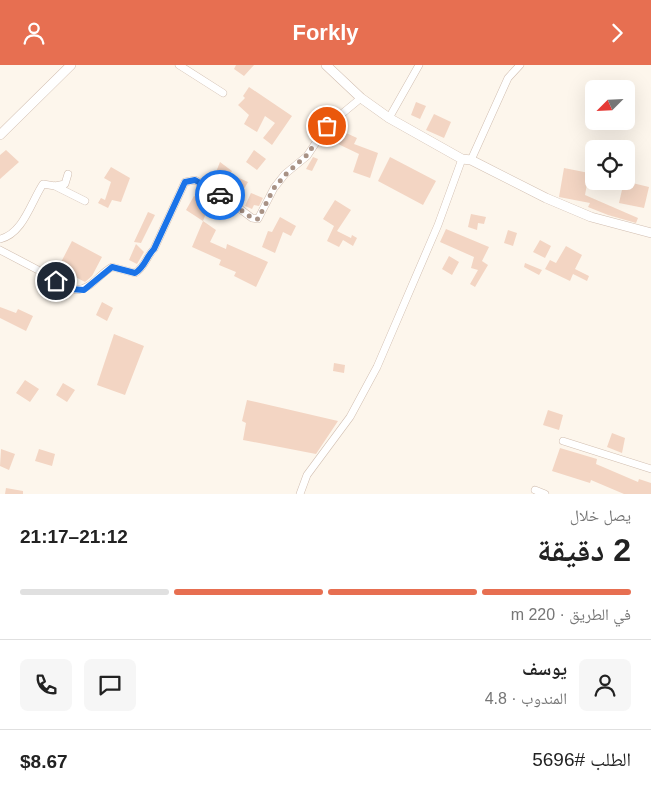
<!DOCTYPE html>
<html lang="ar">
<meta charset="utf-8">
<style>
:root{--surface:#fff;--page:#f6f6f6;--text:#222;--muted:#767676;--line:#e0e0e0;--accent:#e76f51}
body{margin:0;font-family:Arial,"Noto Naskh Arabic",sans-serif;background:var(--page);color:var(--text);direction:rtl;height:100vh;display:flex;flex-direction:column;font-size:19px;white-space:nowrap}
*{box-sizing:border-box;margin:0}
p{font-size:16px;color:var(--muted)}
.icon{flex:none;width:28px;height:28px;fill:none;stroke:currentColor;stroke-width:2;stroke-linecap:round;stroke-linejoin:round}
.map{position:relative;height:429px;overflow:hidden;direction:ltr}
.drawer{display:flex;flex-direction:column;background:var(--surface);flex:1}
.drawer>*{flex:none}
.needle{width:32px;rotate:246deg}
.controls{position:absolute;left:585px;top:15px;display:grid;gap:10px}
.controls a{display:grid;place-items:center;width:50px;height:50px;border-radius:8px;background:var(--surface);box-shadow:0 5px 20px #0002;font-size:25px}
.pin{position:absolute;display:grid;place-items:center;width:42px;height:42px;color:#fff;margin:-21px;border:2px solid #fff;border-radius:50%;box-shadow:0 1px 5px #0007}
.courier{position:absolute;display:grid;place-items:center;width:50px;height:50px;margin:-25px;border:4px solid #1a73e8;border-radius:50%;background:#fff;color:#222;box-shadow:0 1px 6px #0007}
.headline em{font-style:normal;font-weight:800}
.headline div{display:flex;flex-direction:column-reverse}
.headline{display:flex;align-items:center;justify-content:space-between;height:85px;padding:0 20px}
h1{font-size:32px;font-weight:800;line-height:38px}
.bar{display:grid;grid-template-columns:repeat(4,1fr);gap:8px 5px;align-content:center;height:60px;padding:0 20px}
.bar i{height:6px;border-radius:4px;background:var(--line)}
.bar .on{background:var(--accent)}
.bar p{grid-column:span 4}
.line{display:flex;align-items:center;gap:12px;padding:0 20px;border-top:1px solid var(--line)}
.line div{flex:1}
.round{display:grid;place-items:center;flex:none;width:52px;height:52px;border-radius:8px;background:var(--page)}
header{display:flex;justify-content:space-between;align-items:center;height:65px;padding:0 20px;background:var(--accent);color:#fff;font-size:22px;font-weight:800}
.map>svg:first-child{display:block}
.building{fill:#f3d5c3}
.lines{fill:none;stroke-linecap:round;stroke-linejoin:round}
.minor-casing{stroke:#d1beb0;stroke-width:8}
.tertiary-casing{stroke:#d1beb0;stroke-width:10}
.minor{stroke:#fff;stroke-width:7}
.tertiary{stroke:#fff;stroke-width:9}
.done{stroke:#a89285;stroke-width:5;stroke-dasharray:0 9}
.route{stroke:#1a73e8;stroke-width:6}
</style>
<header><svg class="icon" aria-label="forward" viewBox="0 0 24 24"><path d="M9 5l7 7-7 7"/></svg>Forkly<svg class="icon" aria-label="person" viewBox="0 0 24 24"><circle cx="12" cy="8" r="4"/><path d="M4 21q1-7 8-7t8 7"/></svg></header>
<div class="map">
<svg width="651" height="429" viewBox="0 0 651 429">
<rect width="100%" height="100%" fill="#fdf6ec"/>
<path class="building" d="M 236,0 L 254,0 L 244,11 L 234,4 Z
M 249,22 L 292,51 L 272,80 L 263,73 L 275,58 L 265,51 L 257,67 L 244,59 L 249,50 L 238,40 L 245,33 L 243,31 Z
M 416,37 L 426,41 L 420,54 L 411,50 Z
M 434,49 L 451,57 L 444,73 L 426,65 Z
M 342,66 L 357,73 L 354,79 L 378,88 L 370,113 L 353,107 L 359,89 L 336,78 Z
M 6,85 L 19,97 L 0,114 L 0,90 Z
M 254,85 L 266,94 L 257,105 L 246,97 Z
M 313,92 L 318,94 L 312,106 L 306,104 Z
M 390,92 L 436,116 L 423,140 L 378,116 Z
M 220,97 L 232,106 L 230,109 L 248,117 L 241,129 L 212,117 Z
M 111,102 L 130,113 L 121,137 L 112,135 L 108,143 L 98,138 L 101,133 L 105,135 L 111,117 L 104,113 Z
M 564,103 L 589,108 L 585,130 L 638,153 L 636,158 L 608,150 L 588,142 L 590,138 L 559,132 Z
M 624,116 L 649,122 L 644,143 L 619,138 Z
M 251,128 L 263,133 L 259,141 L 254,140 L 252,144 L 245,141 Z
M 194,131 L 210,138 L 203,156 L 186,145 Z
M 335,135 L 351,145 L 337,166 L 351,173 L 352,170 L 357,173 L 353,181 L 343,175 L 339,182 L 327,176 L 334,161 L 323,154 Z
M 148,147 L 155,150 L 141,178 L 134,177 Z
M 471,149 L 486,152 L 484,159 L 478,158 L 477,165 L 468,162 Z
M 280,152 L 296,161 L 291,171 L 283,167 L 275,188 L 262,182 L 268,166 L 272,167 Z
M 203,156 L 216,165 L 210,177 L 226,184 L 227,179 L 268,197 L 256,222 L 234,211 L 236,207 L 219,200 L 221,195 L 192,182 Z
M 446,164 L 489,182 L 482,196 L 488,200 L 475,222 L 470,219 L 478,205 L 471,203 L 474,192 L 440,177 Z
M 508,165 L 517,168 L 513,181 L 504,178 Z
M 540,175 L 551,181 L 545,193 L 533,187 Z
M 72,176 L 102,192 L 92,211 L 85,217 L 58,203 Z
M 136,179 L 144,187 L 137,199 L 129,195 Z
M 566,181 L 582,190 L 575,204 L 589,211 L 587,216 L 573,209 L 570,216 L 545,204 L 550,195 L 556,198 Z
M 449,191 L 459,197 L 452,210 L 442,204 Z
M 525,198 L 542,205 L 539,210 L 524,202 Z
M 102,237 L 113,243 L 107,256 L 96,250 Z
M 0,242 L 16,248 L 18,244 L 33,251 L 26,266 L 0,253 Z
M 114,269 L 144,281 L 125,330 L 97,320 Z
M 334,298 L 345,300 L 344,308 L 333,306 Z
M 25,315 L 39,324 L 30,337 L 16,328 Z
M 63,318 L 75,325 L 67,337 L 56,330 Z
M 247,335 L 338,356 L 316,389 L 243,375 L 246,358 L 242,356 Z
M 548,345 L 563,350 L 559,365 L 543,360 Z
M 612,368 L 625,373 L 622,388 L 607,382 Z
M 560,383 L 597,394 L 596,399 L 638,417 L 639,414 L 651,418 L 651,429 L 624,429 L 591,415 L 590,418 L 552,406 Z
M 1,384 L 15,389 L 9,405 L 0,401 Z
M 39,384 L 55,389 L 52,401 L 35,396 Z
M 6,423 L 23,426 L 23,429 L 5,429 Z"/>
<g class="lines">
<defs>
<path id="minor" d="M 179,0 L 223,28
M 389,53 L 419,0
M 471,95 L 508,13 L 520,0
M 55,121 L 85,136
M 0,174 C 23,169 31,137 43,119 L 55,121 L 65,119 L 68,109
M 0,185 L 76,225 C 92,224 99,209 112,202 L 135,208 C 145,202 146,192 154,184 L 185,117 L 195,115 L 220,129 L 252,153 L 258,154 L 274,123 L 285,109 L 307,91 L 327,61 L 361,33
M 563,376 L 651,404
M 535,425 L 545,429
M 300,429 L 307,410 L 350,352 L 377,302 L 438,160 L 462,94"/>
<path id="tertiary" d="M 326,0 L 361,33 L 389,53 L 462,94 L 471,95 L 546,133 L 591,152 L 651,168
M 0,70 L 71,0"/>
</defs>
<use href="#minor" class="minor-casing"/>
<use href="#tertiary" class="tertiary-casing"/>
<use href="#minor" class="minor"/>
<use href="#tertiary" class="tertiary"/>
</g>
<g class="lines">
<path class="done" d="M 220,130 L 252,153 L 258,154 L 274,123 L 286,109 L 307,90 L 327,61"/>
<path class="route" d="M 56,216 L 70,224 L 84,225 L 112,202 L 135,208 C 145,202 146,192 154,184 L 185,117 L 195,115 L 220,130"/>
</g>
</svg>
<div class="controls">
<a><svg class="needle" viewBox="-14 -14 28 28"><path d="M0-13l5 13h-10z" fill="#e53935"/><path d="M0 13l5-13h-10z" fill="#767676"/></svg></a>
<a><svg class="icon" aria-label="locate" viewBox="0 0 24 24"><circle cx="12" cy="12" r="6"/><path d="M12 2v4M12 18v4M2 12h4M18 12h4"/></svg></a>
</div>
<div class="pin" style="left:327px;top:61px;background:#ea580c"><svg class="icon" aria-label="bag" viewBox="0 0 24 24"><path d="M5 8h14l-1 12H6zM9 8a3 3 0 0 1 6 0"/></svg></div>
<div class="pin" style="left:56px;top:216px;background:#1f2937"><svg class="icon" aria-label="home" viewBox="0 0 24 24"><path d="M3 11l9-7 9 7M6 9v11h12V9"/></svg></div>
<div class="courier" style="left:220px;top:130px"><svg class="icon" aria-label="car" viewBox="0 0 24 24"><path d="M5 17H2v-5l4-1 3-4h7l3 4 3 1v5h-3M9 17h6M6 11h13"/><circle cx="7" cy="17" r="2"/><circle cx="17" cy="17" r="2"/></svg></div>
</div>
<section class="drawer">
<div class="headline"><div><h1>2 دقيقة</h1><p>يصل خلال</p></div><em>21:12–21:17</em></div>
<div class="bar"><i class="on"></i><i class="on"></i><i class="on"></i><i></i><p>في الطريق · 220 m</p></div>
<div class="line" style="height:90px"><a class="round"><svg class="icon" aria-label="person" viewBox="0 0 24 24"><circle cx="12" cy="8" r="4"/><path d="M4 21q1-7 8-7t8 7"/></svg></a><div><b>يوسف</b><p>المندوب · 4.8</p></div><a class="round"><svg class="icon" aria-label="chat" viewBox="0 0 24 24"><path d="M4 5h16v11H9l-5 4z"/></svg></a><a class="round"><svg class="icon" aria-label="phone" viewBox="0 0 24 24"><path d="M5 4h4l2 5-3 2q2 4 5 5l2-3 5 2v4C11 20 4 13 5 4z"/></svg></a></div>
<div class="line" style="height:65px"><div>الطلب #5696</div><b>$8.67</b></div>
</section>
